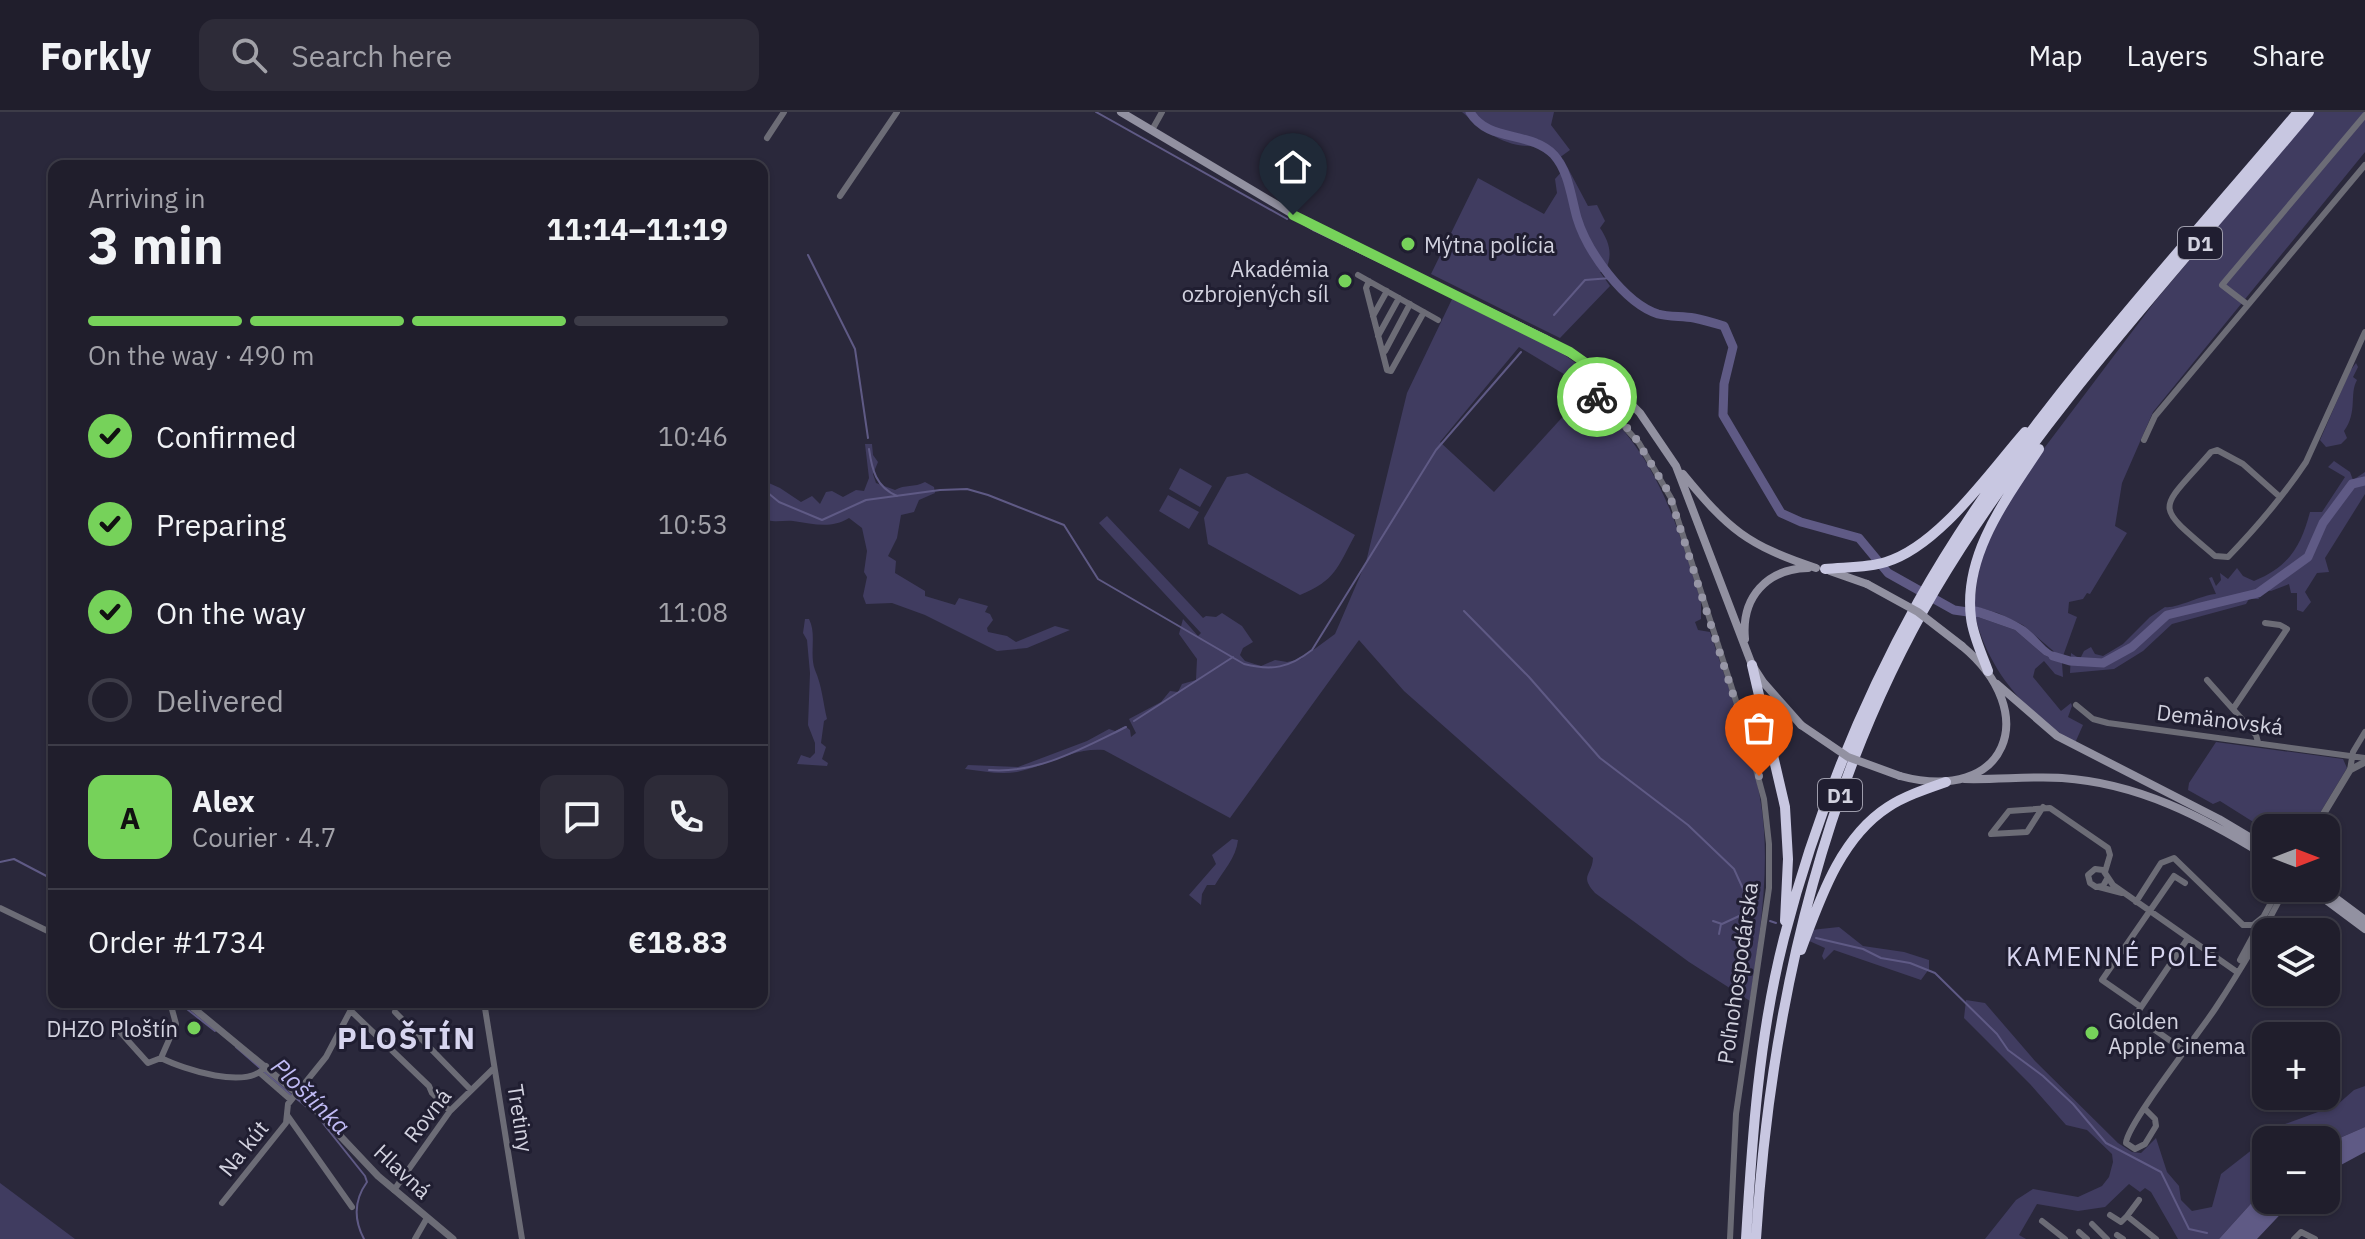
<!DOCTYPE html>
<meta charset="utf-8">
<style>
:root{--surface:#201e2c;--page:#2d2b38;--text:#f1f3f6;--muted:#a2a2a9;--line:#3d3c48;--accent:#76d25a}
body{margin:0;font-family:"IBM Plex Sans",sans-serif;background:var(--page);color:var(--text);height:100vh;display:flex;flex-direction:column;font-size:30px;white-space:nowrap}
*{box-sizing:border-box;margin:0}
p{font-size:26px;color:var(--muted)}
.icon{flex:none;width:44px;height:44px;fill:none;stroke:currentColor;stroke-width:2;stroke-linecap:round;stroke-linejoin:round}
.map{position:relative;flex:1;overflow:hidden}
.panel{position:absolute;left:48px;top:48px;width:720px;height:848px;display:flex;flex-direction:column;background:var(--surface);border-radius:16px;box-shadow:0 2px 6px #0004,0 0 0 2px var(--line)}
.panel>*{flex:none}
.needle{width:52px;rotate:90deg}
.fabs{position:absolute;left:2252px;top:702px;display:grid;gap:16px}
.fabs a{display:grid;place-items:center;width:88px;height:88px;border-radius:16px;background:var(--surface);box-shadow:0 2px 6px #0004,0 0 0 2px var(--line);font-size:40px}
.pin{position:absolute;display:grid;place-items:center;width:68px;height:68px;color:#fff;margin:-82px -34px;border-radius:50% 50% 50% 0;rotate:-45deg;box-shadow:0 0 8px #0007}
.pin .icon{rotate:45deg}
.courier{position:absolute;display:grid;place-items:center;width:80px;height:80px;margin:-40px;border:6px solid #76d25a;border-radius:50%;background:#fff;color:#222;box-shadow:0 2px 10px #0007}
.summary em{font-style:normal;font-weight:800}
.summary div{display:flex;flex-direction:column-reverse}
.summary{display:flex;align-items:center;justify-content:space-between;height:136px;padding:0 40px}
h1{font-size:52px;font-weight:800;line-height:60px}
.bar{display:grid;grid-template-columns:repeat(4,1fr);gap:12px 8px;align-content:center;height:96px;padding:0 40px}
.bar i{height:10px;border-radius:6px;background:var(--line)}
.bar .current{background:var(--accent)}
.bar p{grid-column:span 4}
.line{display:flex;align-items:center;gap:20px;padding:0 40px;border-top:2px solid var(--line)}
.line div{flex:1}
.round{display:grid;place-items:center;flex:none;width:84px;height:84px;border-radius:16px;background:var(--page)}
ol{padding:0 40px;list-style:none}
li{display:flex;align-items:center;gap:24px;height:88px}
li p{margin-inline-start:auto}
li .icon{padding:8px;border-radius:50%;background:var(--accent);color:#111;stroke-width:4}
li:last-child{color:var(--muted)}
li i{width:44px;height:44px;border:4px solid var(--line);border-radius:50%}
header{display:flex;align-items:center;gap:48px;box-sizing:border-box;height:112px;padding:0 40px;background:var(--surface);border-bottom:2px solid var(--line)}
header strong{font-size:38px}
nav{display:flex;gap:44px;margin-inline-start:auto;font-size:28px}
.search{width:560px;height:72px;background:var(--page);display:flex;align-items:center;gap:20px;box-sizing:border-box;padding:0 28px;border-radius:16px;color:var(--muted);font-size:30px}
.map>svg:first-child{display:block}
.green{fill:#403c60}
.water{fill:#5f5a85}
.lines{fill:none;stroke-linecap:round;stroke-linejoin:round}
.stream{stroke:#5f5a85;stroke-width:2}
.river{stroke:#5f5a85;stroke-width:9}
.minor{stroke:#6c6c76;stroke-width:6}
.tertiary{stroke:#6c6c76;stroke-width:7}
.secondary{stroke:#9291a1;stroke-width:8}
.motorway{stroke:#c8c7e1;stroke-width:10}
.secondary-bridge{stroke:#9291a1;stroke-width:8}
.done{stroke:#9796a6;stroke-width:8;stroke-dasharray:0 14.4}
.route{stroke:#76d25a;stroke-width:10}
.poi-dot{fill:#76d25a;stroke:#201e31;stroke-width:3}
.labels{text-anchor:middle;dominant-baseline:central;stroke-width:6;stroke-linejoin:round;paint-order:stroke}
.shield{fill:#201e31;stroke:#9d9cab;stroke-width:2}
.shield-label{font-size:20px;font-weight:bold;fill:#d2d2df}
.poi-label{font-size:22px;fill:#d2d2df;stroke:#201e31;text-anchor:start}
.street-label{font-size:22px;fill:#d2d2df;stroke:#201e31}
.water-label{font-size:24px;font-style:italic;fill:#c0bbf4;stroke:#201e31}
.quarter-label{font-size:26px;letter-spacing:2px;fill:#d7d5ef;stroke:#201e31}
.district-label{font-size:30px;font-weight:bold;letter-spacing:2px;fill:#d7d5ef;stroke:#201e31}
</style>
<header>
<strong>Forkly</strong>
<div class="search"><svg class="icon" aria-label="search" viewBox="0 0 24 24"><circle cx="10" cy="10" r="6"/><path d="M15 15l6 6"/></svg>Search here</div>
<nav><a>Map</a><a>Layers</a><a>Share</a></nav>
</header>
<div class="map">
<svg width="2365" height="1127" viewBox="0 0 2365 1127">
<rect width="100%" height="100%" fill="#2a283b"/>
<path class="green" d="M 1462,0 L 1554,0 L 1551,13 L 1570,38 L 1559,46 L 1538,27 L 1537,34 C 1505,36 1485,20 1462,0 Z
M 2314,0 L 2365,0 L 2365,40 L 2153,300 L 2122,371 L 2115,414 L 2127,421 L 2090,482 L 2087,481 L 2083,487 L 2069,490 L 2068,501 L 2077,505 L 2063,544 L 2058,543 L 2023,513 L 1998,501 L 1974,494 L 1979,451 L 2003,398 L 2036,347 L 2156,188 Z
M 1563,47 L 1588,94 L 1597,93 L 1605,109 L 1600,116 C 1610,131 1613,143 1605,160 L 1600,160 L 1610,174 L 1560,226 L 1431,162 L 1478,66 L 1544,102 L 1557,81 L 1555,67 L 1564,57 Z
M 1453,185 L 1559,239 L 1588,260 L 1582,273 L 1519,235 L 1440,330 L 1494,380 L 1578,288 L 1593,287 C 1658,345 1676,409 1701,489 L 1701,507 L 1695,510 L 1698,518 L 1710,520 L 1717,541 C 1736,598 1760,658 1764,718 C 1768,776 1758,832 1750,889 L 1689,850 L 1595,781 C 1579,763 1592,764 1593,746 L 1404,579 L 1359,528 L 1230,706 L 1104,638 C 1074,635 1046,654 1017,660 C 1000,663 982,659 965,657 L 968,653 L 1018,655 L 1087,629 L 1109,617 L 1115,619 L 1125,614 L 1130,618 L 1131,625 L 1136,621 L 1129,607 L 1161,590 L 1170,579 L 1178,580 L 1182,572 L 1196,568 L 1197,547 L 1179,522 L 1183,507 L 1198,524 L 1201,521 L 1099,411 L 1107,404 L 1203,506 L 1206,504 L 1216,505 L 1222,501 L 1242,514 L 1253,530 L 1243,536 L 1240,543 L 1245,549 L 1261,554 L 1275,548 L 1287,550 L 1301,547 L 1335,522 L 1366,450 L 1407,281 Z
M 2356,251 L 2358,255 L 2353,265 L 2357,268 C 2349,282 2358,300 2344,319 L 2347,326 L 2341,332 L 2326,335 L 2320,328 L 2350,259 Z
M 865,332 L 872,332 L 873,343 L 878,350 L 873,362 L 876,371 L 895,378 C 905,372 914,376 925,370 L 934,375 L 935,381 L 919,388 L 914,400 L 901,403 L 897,426 L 888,444 L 896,449 L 895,461 L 925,479 L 925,484 L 955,493 L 959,486 L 988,494 L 985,500 L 990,502 L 993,508 L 987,516 L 988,520 L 1007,524 L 1016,530 L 1055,514 L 1070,518 L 1027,536 L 997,539 L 925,503 L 892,491 L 866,492 L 863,484 L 867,465 L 864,460 L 867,439 L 862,416 L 849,406 C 831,417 814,412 793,409 C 784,408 776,411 768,408 L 762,395 L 762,368 L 780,376 L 801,390 L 812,384 L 820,392 L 826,380 L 832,379 L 843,385 L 856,378 L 864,379 L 869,366 Z
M 2334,349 L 2350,360 L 2353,368 L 2365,360 L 2365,382 L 2325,446 L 2329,460 L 2317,461 L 2305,480 L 2311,490 L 2303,500 L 2297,498 L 2297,481 L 2291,481 L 2289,472 L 2271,479 L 2259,477 L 2256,479 L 2259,487 L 2249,487 L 2246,492 L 2172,512 L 2143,539 L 2114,557 L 2070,561 L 2071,541 L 2080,547 L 2084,539 L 2091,535 L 2095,542 L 2103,544 L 2123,532 L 2150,505 L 2165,495 C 2176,497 2201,483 2216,482 L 2209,466 L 2212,465 L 2216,474 L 2221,468 L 2220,461 L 2228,467 L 2237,456 L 2243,464 L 2254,469 C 2289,455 2301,434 2310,400 L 2322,400 L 2345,365 L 2328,355 Z
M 1180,356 L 1212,374 L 1200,395 L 1169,377 Z
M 1247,361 L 1355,423 C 1337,456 1336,468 1300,483 L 1208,432 L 1204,406 L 1227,365 Z
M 1168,383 L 1199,400 L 1189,417 L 1159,399 Z
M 1975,504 L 2015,518 L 2044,543 L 2062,551 L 2063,565 L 2055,562 L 2044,549 L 2035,557 L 2033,565 L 2061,599 L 2071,591 L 2072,594 L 2068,605 L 2083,613 L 2075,631 C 2026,601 1989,560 1975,504 Z
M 805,507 L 809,507 C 817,522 809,542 815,558 C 822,574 823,590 827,607 L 824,609 L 821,631 L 826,635 L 822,647 L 828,651 L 827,654 L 797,652 L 801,643 L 810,646 L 815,641 L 815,631 L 808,613 L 810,561 L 807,528 L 803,521 Z
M 2216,630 L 2343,647 L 2347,656 L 2311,716 L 2266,718 L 2220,689 L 2213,692 L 2188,678 L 2189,671 Z
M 1232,727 L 1238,728 C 1236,746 1223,759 1215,773 L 1207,773 L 1202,782 L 1201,793 L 1189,783 L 1216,752 L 1212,743 Z
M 1839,815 L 1863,834 L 1904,840 L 1929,848 L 1929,857 L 1921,868 L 1834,838 L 1824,848 L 1822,844 L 1825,836 L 1807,828 L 1811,818 Z
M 1966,888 L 1985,891 L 2035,949 L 2118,1031 L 2132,1040 L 2141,1041 L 2156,1026 L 2167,1060 L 2179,1074 L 2181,1088 L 2192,1099 L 2212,1095 L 2221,1062 L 2285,1012 L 2337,993 L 2354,978 L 2365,974 L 2365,1015 L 2326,1032 L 2326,1028 L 2266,1028 L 2266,1075 L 2219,1127 L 2178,1127 L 2151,1080 L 2145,1076 L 2140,1080 L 2129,1072 L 2105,1095 L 2078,1099 L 2037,1092 L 2019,1123 L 2026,1127 L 1985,1127 L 2016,1088 L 2033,1077 L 2078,1085 L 2102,1074 L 2109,1065 L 2113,1050 L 2112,1042 L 2087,1018 L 2066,1013 L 2030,972 L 1964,906 Z
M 0,1071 L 75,1127 L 0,1127 Z"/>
<path class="water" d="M 1974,494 C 1991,498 2007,504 2022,513 C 2038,522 2044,540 2063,544 L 2062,551 L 2044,543 L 2015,518 L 1975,504 Z
M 2365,1015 L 2365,1040 L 2326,1061 L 2326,1032 Z
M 2266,1075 L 2266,1088 L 2294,1088 L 2257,1127 L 2219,1127 Z"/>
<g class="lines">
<path class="stream" d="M 1096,0 L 1287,107
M 808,143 L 855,237 L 868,326
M 1554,203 L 1585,168 L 1611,166
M 869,337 C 872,358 876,375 897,384
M 762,376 L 779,390 L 822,408 L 866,388 L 940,378 L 967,377 L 988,383 L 1064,413 L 1098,467 L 1244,552 C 1272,559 1289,556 1312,538 L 1436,338 L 1521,240
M 1464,499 L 1529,565 L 1600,646 L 1688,713 L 1734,757 L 1755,803
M 1134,609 L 1233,545
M 989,658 C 1038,662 1083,636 1126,615
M 0,750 L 14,747 L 54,768
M 1713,809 L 1722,812 L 1752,798
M 1770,809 L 1776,811
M 1719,822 L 1721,812
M 1816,826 L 1863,837 L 1881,846 L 1910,851 L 1935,861 L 1997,922 L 2008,938 L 2043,964 L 2073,992 L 2106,1031 L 2161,1060 L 2189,1117 L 2207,1121
M 178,890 L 215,919
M 236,935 L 291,983
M 297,987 L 313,1000
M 318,1005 L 365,1064 L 367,1070 C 354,1088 354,1108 364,1127"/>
<path class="river" d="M 1470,0 C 1488,31 1530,18 1554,43 C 1569,60 1571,85 1577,106 C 1587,139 1624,191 1658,202 C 1669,205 1682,204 1694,206 C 1704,208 1714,211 1724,214 L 1733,235 L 1724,272 L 1723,303 L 1781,401 L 1801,410 L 1859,426 L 1888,461 L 1954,498 L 1975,501
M 2053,544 L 2070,549 L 2103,551 L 2132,535 L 2167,503 L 2258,481 L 2308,445 L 2323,411 L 2352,372 L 2365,369"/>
<path class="minor" d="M 1152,18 L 1162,0
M 767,26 L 784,0
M 840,84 L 897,0
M 1358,163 L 1438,208
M 1369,169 L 1366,176 L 1387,258 L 1391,259 L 1424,200
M 2248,193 L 2222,173 L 2365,3
M 1373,204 L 1387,179
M 1378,224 L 1399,186
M 1385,239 L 1410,192
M 1594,257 L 1590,273 L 1592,279 L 1639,331 L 1671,386 L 1745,617 L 1764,687 L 1769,732 L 1769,776 L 1736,1002 L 1730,1127
M 2144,328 L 2155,304 L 2365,53
M 2280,385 L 2243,352 L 2217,338 L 2211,340 C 2158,401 2152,390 2215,444 L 2228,445 C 2256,416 2284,383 2306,350 L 2365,220
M 2207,568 L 2256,623 L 2258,630
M 2076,593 L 2093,607 L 2108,611 L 2365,646
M 2233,597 L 2287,517 L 2280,513 L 2265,511
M 2350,658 L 2353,640 L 2365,620
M 2043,695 L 2027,720 L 1991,722 L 2009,699 L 2050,696 L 2108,736 L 2110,743 L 2105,760
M 2107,767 L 2103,774 L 2096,775 L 2090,771 L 2088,763 L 2095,757 L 2103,758 L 2113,773 L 2237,860
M 2099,775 L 2122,781
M 2136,790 L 2161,751 L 2174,746 L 2243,813 L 2253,813 L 2263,805
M 0,796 L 54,822
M 2240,848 L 2279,776
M 159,890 L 169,890
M 484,890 L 522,1127
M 2141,895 L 2102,868 L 2174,764 L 2185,771
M 351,899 L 429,974 L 432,981 L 450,999
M 395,900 L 470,977
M 121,921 L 148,951 L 161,946 C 183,957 248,979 266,954
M 2185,939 L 2135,904 L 2188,826
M 161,946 L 176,912 L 170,890
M 260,961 L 291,988
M 2145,997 L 2155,1007 L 2156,1014 L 2145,1032 L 2135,1037 L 2126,1031 C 2127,1012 2200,920 2215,897 C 2240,859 2264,819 2284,779
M 287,1003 L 352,1095
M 394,1078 L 450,999 L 494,956
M 2139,1088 L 2127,1104 L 2156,1127
M 222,1091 L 286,1011 L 288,992 L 326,945 L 355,890
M 2110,1103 L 2121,1110 L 2127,1104
M 2042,1109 L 2065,1127
M 2092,1112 L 2107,1127
M 2079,1120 L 2087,1127
M 2117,1123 L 2123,1127
M 415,1127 L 427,1106
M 2294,1127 L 2301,1120 L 2315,1127"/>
<path class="tertiary" d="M 2315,716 L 2350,658 L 2365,650
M 186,890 L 311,993 L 378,1064 L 453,1127"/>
<path class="secondary" d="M 1121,0 L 1316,116 L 1544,226 L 1582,248 L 1606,267 L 1640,301 L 1676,354 L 1752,553 L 1763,570 L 1801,613
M 1683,362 C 1729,418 1747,433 1816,456
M 1830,459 L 1867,472
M 1745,527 C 1741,485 1767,457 1808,456
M 1997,572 L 2057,624 L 2219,707 L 2266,735
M 1900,664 C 2007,693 2043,601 1962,534
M 1964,667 C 1997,668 2030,664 2062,666 C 2138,671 2203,705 2266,744
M 2310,776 L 2365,817
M 2322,776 L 2365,808
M 2283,782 L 2292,776"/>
<path class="motorway" d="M 1825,457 C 1845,455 1867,456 1886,450 C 1939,434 1989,361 2025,320
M 1752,553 L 1785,695 L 1788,747 L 1785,809
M 1988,559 C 1982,542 1973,524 1971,506 C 1963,443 2006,387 2039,337
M 1801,838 C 1820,787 1840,726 1888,695 C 1905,684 1926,677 1946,670
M 1746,1127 C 1752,1027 1759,923 1784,826 C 1814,709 1860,595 1918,490 C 2016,314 2168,155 2298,0
M 1756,1127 C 1770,901 1819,676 1935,478 C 2038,304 2180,155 2309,0"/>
<path class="secondary-bridge" d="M 1867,472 L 1918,500 L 1962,534
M 1801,613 L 1848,645 L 1900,664"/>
</g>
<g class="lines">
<path class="done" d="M 1597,285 L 1633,322 L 1669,381 L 1759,664"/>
<path class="route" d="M 1293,103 L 1570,240 L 1594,257 L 1590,273 L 1597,285"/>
</g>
<g class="poi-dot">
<circle cx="1408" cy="132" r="8"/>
<circle cx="1345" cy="169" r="8"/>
<circle cx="194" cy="916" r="8"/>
<circle cx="2092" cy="921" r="8"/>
</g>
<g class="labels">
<g class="shield">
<rect x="2178" y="115" width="44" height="32" rx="6"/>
<rect x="1818" y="667" width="44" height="32" rx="6"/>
</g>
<g class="shield-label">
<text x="2200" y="131">D1</text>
<text x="1840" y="683">D1</text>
</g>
<g class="poi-label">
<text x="1424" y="132">Mýtna polícia</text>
<text x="1329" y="156" text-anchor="end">Akadémia<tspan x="1329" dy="25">ozbrojených síl</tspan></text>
<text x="2108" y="908">Golden<tspan x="2108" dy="25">Apple Cinema</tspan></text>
<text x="178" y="916" text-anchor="end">DHZO Ploštín</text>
</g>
<g class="street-label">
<text transform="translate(2220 607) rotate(7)">Demänovská</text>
<text transform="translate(1737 861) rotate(-82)">Poľnohospodárska</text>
<text transform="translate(427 1003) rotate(-52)">Rovná</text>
<text transform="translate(521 1006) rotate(81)">Tretiny</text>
<text transform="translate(243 1036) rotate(-51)">Na kút</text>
<text transform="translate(403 1059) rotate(43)">Hlavná</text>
</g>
<g class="water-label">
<text transform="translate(311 984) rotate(44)">Ploštínka</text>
</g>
<g class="quarter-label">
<text x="2113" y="844">KAMENNÉ POLE</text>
</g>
<g class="district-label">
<text x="407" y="925">PLOŠTÍN</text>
</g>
</g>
</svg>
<div class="fabs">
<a><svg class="needle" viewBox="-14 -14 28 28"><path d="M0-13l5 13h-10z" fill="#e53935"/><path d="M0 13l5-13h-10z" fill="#a2a2a9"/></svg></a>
<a><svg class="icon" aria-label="layers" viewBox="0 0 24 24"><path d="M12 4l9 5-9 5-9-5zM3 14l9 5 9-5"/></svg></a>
<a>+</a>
<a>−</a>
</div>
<div class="pin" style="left:1759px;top:664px;background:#ea580c"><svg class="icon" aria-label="bag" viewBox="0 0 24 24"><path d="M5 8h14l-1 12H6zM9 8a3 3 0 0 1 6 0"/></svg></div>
<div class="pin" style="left:1293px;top:103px;background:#1f2937"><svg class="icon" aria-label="home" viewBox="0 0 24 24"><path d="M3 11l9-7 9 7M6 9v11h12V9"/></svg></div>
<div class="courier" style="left:1597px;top:285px"><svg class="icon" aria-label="bike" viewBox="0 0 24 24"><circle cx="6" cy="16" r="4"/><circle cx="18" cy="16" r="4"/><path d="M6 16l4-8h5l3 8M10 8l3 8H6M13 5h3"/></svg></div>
<section class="panel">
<div class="summary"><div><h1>3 min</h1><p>Arriving in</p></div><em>11:14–11:19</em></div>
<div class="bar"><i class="current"></i><i class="current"></i><i class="current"></i><i></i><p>On the way · 490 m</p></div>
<ol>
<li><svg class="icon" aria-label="check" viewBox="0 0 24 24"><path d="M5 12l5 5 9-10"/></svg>Confirmed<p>10:46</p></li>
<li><svg class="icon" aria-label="check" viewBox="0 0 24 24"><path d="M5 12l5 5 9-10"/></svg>Preparing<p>10:53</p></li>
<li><svg class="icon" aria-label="check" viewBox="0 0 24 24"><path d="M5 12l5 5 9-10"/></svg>On the way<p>11:08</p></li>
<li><i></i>Delivered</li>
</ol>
<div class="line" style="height:144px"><b class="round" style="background:var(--accent);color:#111">A</b><div><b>Alex</b><p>Courier · 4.7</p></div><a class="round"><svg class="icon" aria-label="chat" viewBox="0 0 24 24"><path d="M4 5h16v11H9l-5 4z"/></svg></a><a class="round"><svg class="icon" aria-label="phone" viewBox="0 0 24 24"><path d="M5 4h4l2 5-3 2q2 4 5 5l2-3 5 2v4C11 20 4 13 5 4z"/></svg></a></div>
<div class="line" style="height:104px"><div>Order #1734</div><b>€18.83</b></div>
</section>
</div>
